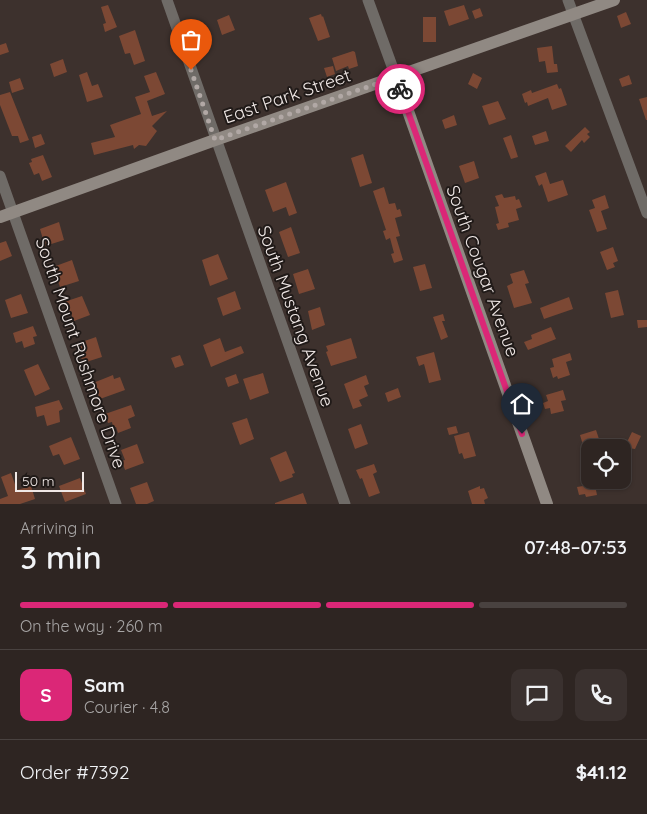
<!DOCTYPE html>
<meta charset="utf-8">
<style>
:root{--surface:#2e2522;--page:#3a312f;--text:#f1f3f6;--muted:#a7a5a5;--line:#494240;--accent:#db2777}
body{margin:0;font-family:Quicksand,sans-serif;background:var(--page);color:var(--text);height:100vh;display:flex;flex-direction:column;font-size:19px;white-space:nowrap}
*{box-sizing:border-box;margin:0}
p{font-size:16px;color:var(--muted)}
.icon{flex:none;width:28px;height:28px;fill:none;stroke:currentColor;stroke-width:2;stroke-linecap:round;stroke-linejoin:round}
.map{position:relative;height:504px;overflow:hidden}
.side{display:flex;flex-direction:column;background:var(--surface);flex:1}
.side>*{flex:none}
.tools{position:absolute;left:581px;top:439px;display:grid;gap:10px}
.tools a{display:grid;place-items:center;width:50px;height:50px;border-radius:10px;background:var(--surface);box-shadow:0 1px 4px #0004,0 0 0 1px var(--line);font-size:25px}
.scale{position:absolute;left:15px;bottom:12px;width:69px;box-sizing:border-box;padding-left:5px;border:2px solid #f0e8e6;border-top:0;font-size:14px;line-height:18px;white-space:nowrap;color:#f0e8e6;-webkit-text-stroke:4px #201a18;paint-order:stroke}
.pin{position:absolute;display:grid;place-items:center;width:42px;height:42px;color:#fff;margin:-51px -21px;border-radius:50% 50% 50% 0;rotate:-45deg;box-shadow:0 0 5px #0007}
.pin .icon{rotate:45deg}
.courier{position:absolute;display:grid;place-items:center;width:50px;height:50px;margin:-25px;border:4px solid #db2777;border-radius:50%;background:#fff;color:#222;box-shadow:0 1px 6px #0007}
.head em{font-style:normal;font-weight:600}
.head div{display:flex;flex-direction:column-reverse}
.head{display:flex;align-items:center;justify-content:space-between;height:85px;padding:0 20px}
h1{font-size:32px;font-weight:600;line-height:38px}
.bar{display:grid;grid-template-columns:repeat(4,1fr);gap:8px 5px;align-content:center;height:60px;padding:0 20px}
.bar i{height:6px;border-radius:4px;background:var(--line)}
.bar .on{background:var(--accent)}
.bar p{grid-column:span 4}
.line{display:flex;align-items:center;gap:12px;padding:0 20px;border-top:1px solid var(--line)}
.line div{flex:1}
.round{display:grid;place-items:center;flex:none;width:52px;height:52px;border-radius:10px;background:var(--page)}
.map>svg:first-child{display:block}
.building{fill:#7c4834}
.lines{fill:none;stroke-linecap:round;stroke-linejoin:round}
.street{stroke:#6f6b67;stroke-width:11}
.secondary{stroke:#908983;stroke-width:12}
.done{stroke:#b1a8a5;stroke-width:5;stroke-dasharray:0 9}
.route{stroke:#db2777;stroke-width:6}
.labels{text-anchor:middle;dominant-baseline:central;stroke-width:4;stroke-linejoin:round;paint-order:stroke}
.street-label{font-size:18px;fill:#f0e8e6;stroke:#201a18}
</style>
<div class="map">
<svg width="647" height="504" viewBox="0 0 647 504">
<rect width="100%" height="100%" fill="#3d312d"/>
<path class="building" d="M 108,5 L 117,27 L 105,32 L 103,24 L 106,23 L 101,7 Z
M 464,5 L 469,19 L 449,26 L 444,11 Z
M 480,8 L 483,16 L 475,19 L 472,11 Z
M 626,12 L 631,24 L 621,28 L 617,16 Z
M 321,14 L 322,17 L 323,16 L 330,37 L 318,41 L 309,18 Z
M 229,15 L 235,30 L 222,35 L 217,20 Z
M 423,17 L 436,17 L 436,42 L 423,42 Z
M 135,30 L 145,61 L 134,65 L 130,53 L 125,54 L 119,36 Z
M 6,43 L 9,52 L 0,55 L 0,45 Z
M 552,46 L 554,64 L 557,64 L 558,72 L 547,73 L 545,61 L 539,62 L 537,48 Z
M 353,51 L 355,52 L 358,66 L 349,69 L 348,66 L 336,71 L 332,58 Z
M 63,59 L 67,72 L 54,77 L 50,64 Z
M 333,66 L 335,74 L 327,77 L 324,68 Z
M 87,72 L 92,86 L 98,84 L 103,97 L 87,102 L 79,75 Z
M 156,72 L 165,94 L 147,101 L 152,116 L 167,111 L 152,126 L 157,131 L 146,146 L 139,145 L 134,149 L 133,145 L 94,155 L 91,143 L 115,137 L 110,125 L 141,114 L 135,97 L 150,92 L 144,76 Z
M 473,73 L 482,78 L 477,89 L 468,84 Z
M 629,75 L 632,84 L 622,87 L 619,79 Z
M 20,78 L 24,89 L 12,93 L 9,82 Z
M 557,84 L 559,89 L 561,88 L 567,105 L 552,110 L 548,98 L 528,106 L 527,102 L 525,103 L 522,94 L 531,90 L 532,93 Z
M 10,92 L 29,140 L 20,143 L 18,136 L 12,136 L 0,105 L 0,95 Z
M 647,97 L 647,120 L 646,120 L 639,99 Z
M 498,101 L 506,119 L 489,125 L 482,106 Z
M 454,115 L 457,125 L 445,129 L 442,120 Z
M 585,127 L 590,132 L 587,134 L 590,137 L 584,143 L 582,140 L 571,152 L 565,146 Z
M 546,131 L 549,141 L 535,145 L 532,136 Z
M 41,134 L 45,144 L 35,148 L 32,137 Z
M 511,135 L 518,157 L 511,159 L 503,138 Z
M 363,154 L 372,183 L 360,187 L 351,158 Z
M 43,155 L 52,177 L 42,181 L 39,173 L 34,175 L 29,163 L 32,162 L 31,159 Z
M 474,161 L 479,178 L 465,183 L 459,166 Z
M 546,172 L 550,184 L 563,180 L 568,195 L 548,202 L 542,184 L 539,186 L 535,176 Z
M 286,182 L 297,213 L 289,216 L 286,207 L 273,212 L 265,190 Z
M 384,187 L 389,204 L 395,203 L 397,210 L 400,209 L 402,216 L 395,218 L 400,236 L 396,237 L 403,260 L 394,263 L 391,254 L 394,253 L 390,238 L 386,240 L 383,231 L 386,230 L 373,191 Z
M 502,194 L 504,198 L 515,196 L 516,200 L 519,199 L 522,207 L 516,209 L 519,220 L 508,223 L 509,227 L 498,230 L 496,224 L 499,223 L 495,207 L 499,206 L 495,196 Z
M 605,195 L 609,208 L 601,211 L 607,229 L 597,232 L 589,210 L 595,208 L 592,200 Z
M 59,222 L 64,240 L 45,246 L 40,229 Z
M 291,227 L 300,253 L 288,257 L 279,232 Z
M 6,241 L 12,256 L 0,261 L 0,243 Z
M 613,247 L 618,261 L 613,263 L 615,267 L 607,270 L 600,252 Z
M 218,254 L 228,279 L 210,286 L 202,260 Z
M 72,260 L 79,281 L 60,287 L 53,267 Z
M 425,264 L 432,288 L 420,291 L 413,267 Z
M 308,269 L 315,289 L 299,294 L 293,274 Z
M 524,270 L 529,283 L 525,284 L 532,303 L 514,308 L 507,286 L 513,283 L 510,274 Z
M 618,290 L 624,315 L 611,318 L 605,293 Z
M 235,291 L 241,309 L 223,316 L 217,298 Z
M 21,294 L 28,313 L 11,318 L 5,300 Z
M 82,296 L 90,315 L 74,321 L 70,311 L 67,312 L 64,302 Z
M 569,297 L 573,309 L 544,319 L 540,308 Z
M 320,307 L 325,325 L 312,330 L 308,311 Z
M 443,314 L 445,321 L 442,321 L 448,337 L 441,340 L 433,317 Z
M 637,320 L 647,320 L 647,327 L 638,328 Z
M 33,326 L 37,336 L 33,337 L 35,344 L 24,348 L 22,341 L 16,343 L 13,333 Z
M 551,327 L 556,339 L 528,350 L 524,342 L 532,339 L 531,335 Z
M 96,337 L 102,357 L 83,363 L 80,354 L 83,354 L 79,343 Z
M 220,338 L 225,352 L 241,346 L 244,353 L 211,367 L 203,345 Z
M 351,338 L 357,358 L 331,366 L 326,352 L 328,351 L 326,346 Z
M 434,352 L 441,380 L 429,383 L 424,364 L 419,366 L 416,357 Z
M 570,353 L 572,360 L 566,362 L 570,375 L 558,379 L 557,376 L 553,378 L 550,368 L 554,367 L 552,359 Z
M 180,355 L 184,365 L 175,368 L 171,358 Z
M 38,364 L 50,389 L 35,396 L 24,370 Z
M 263,373 L 269,393 L 250,400 L 243,379 Z
M 236,374 L 239,383 L 228,387 L 225,378 Z
M 113,375 L 114,379 L 120,377 L 125,390 L 100,399 L 93,383 Z
M 366,375 L 369,384 L 364,386 L 368,396 L 359,400 L 362,406 L 353,409 L 344,384 Z
M 398,388 L 401,397 L 388,402 L 385,393 Z
M 563,390 L 566,400 L 561,401 L 564,411 L 551,414 L 550,408 L 545,409 L 543,403 L 548,401 L 546,395 Z
M 59,400 L 63,409 L 59,411 L 60,422 L 47,426 L 44,415 L 37,417 L 35,407 Z
M 131,405 L 135,416 L 128,419 L 131,428 L 118,433 L 116,427 L 113,427 L 112,422 L 108,423 L 105,414 Z
M 247,418 L 254,439 L 240,445 L 232,423 Z
M 361,424 L 368,444 L 355,449 L 348,429 Z
M 456,426 L 458,433 L 449,435 L 447,428 Z
M 596,430 L 602,448 L 590,448 L 590,462 L 588,462 L 580,435 Z
M 469,432 L 476,456 L 464,459 L 462,453 L 459,454 L 454,436 Z
M 632,432 L 641,436 L 635,449 L 629,448 L 626,444 Z
M 71,437 L 80,459 L 64,465 L 59,454 L 53,456 L 49,446 Z
M 137,444 L 144,463 L 125,470 L 122,461 L 125,460 L 121,450 Z
M 286,451 L 295,473 L 292,474 L 293,477 L 280,482 L 270,458 Z
M 374,464 L 377,472 L 373,474 L 380,493 L 369,497 L 362,478 L 360,479 L 356,470 Z
M 11,473 L 17,490 L 31,486 L 35,499 L 20,504 L 0,504 L 0,499 L 8,496 L 1,477 Z
M 590,473 L 590,480 L 594,480 L 597,495 L 586,497 L 585,494 L 579,495 L 577,487 L 583,486 L 581,475 Z
M 80,478 L 86,494 L 65,502 L 59,486 Z
M 147,482 L 154,501 L 147,504 L 136,504 L 130,488 Z
M 480,486 L 480,489 L 484,488 L 488,498 L 484,500 L 485,504 L 472,504 L 468,491 Z
M 303,493 L 307,504 L 275,504 L 275,503 Z"/>
<g class="lines">
<path class="street" d="M 167,0 L 345,504
M 368,0 L 396,77
M 568,0 L 647,213
M 0,176 L 116,504"/>
<path class="secondary" d="M 396,77 L 547,504
M 0,217 L 215,140 L 614,0"/>
</g>
<g class="lines">
<path class="done" d="M 191,70 L 215,140 L 396,77 L 400,89"/>
<path class="route" d="M 400,89 L 522,434"/>
</g>
<g class="labels">
<g class="street-label">
<text transform="translate(287 96) rotate(-19)">East Park Street</text>
<text transform="translate(483 271) rotate(70)">South Cougar Avenue</text>
<text transform="translate(296 316) rotate(70)">South Mustang Avenue</text>
<text transform="translate(81 353) rotate(71)">South Mount Rushmore Drive</text>
</g>
</g>
</svg>
<div class="tools">
<a><svg class="icon" aria-label="locate" viewBox="0 0 24 24"><circle cx="12" cy="12" r="6"/><path d="M12 2v4M12 18v4M2 12h4M18 12h4"/></svg></a>
</div>
<div class="scale">50 m</div>
<div class="pin" style="left:191px;top:70px;background:#ea580c"><svg class="icon" aria-label="bag" viewBox="0 0 24 24"><path d="M5 8h14l-1 12H6zM9 8a3 3 0 0 1 6 0"/></svg></div>
<div class="pin" style="left:522px;top:434px;background:#1f2937"><svg class="icon" aria-label="home" viewBox="0 0 24 24"><path d="M3 11l9-7 9 7M6 9v11h12V9"/></svg></div>
<div class="courier" style="left:400px;top:89px"><svg class="icon" aria-label="bike" viewBox="0 0 24 24"><circle cx="6" cy="16" r="4"/><circle cx="18" cy="16" r="4"/><path d="M6 16l4-8h5l3 8M10 8l3 8H6M13 5h3"/></svg></div>
</div>
<section class="side">
<div class="head"><div><h1>3 min</h1><p>Arriving in</p></div><em>07:48–07:53</em></div>
<div class="bar"><i class="on"></i><i class="on"></i><i class="on"></i><i></i><p>On the way · 260 m</p></div>
<div class="line" style="height:90px"><b class="round" style="background:var(--accent);color:#fff">S</b><div><b>Sam</b><p>Courier · 4.8</p></div><a class="round"><svg class="icon" aria-label="chat" viewBox="0 0 24 24"><path d="M4 5h16v11H9l-5 4z"/></svg></a><a class="round"><svg class="icon" aria-label="phone" viewBox="0 0 24 24"><path d="M5 4h4l2 5-3 2q2 4 5 5l2-3 5 2v4C11 20 4 13 5 4z"/></svg></a></div>
<div class="line" style="height:65px"><div>Order #7392</div><b>$41.12</b></div>
</section>
